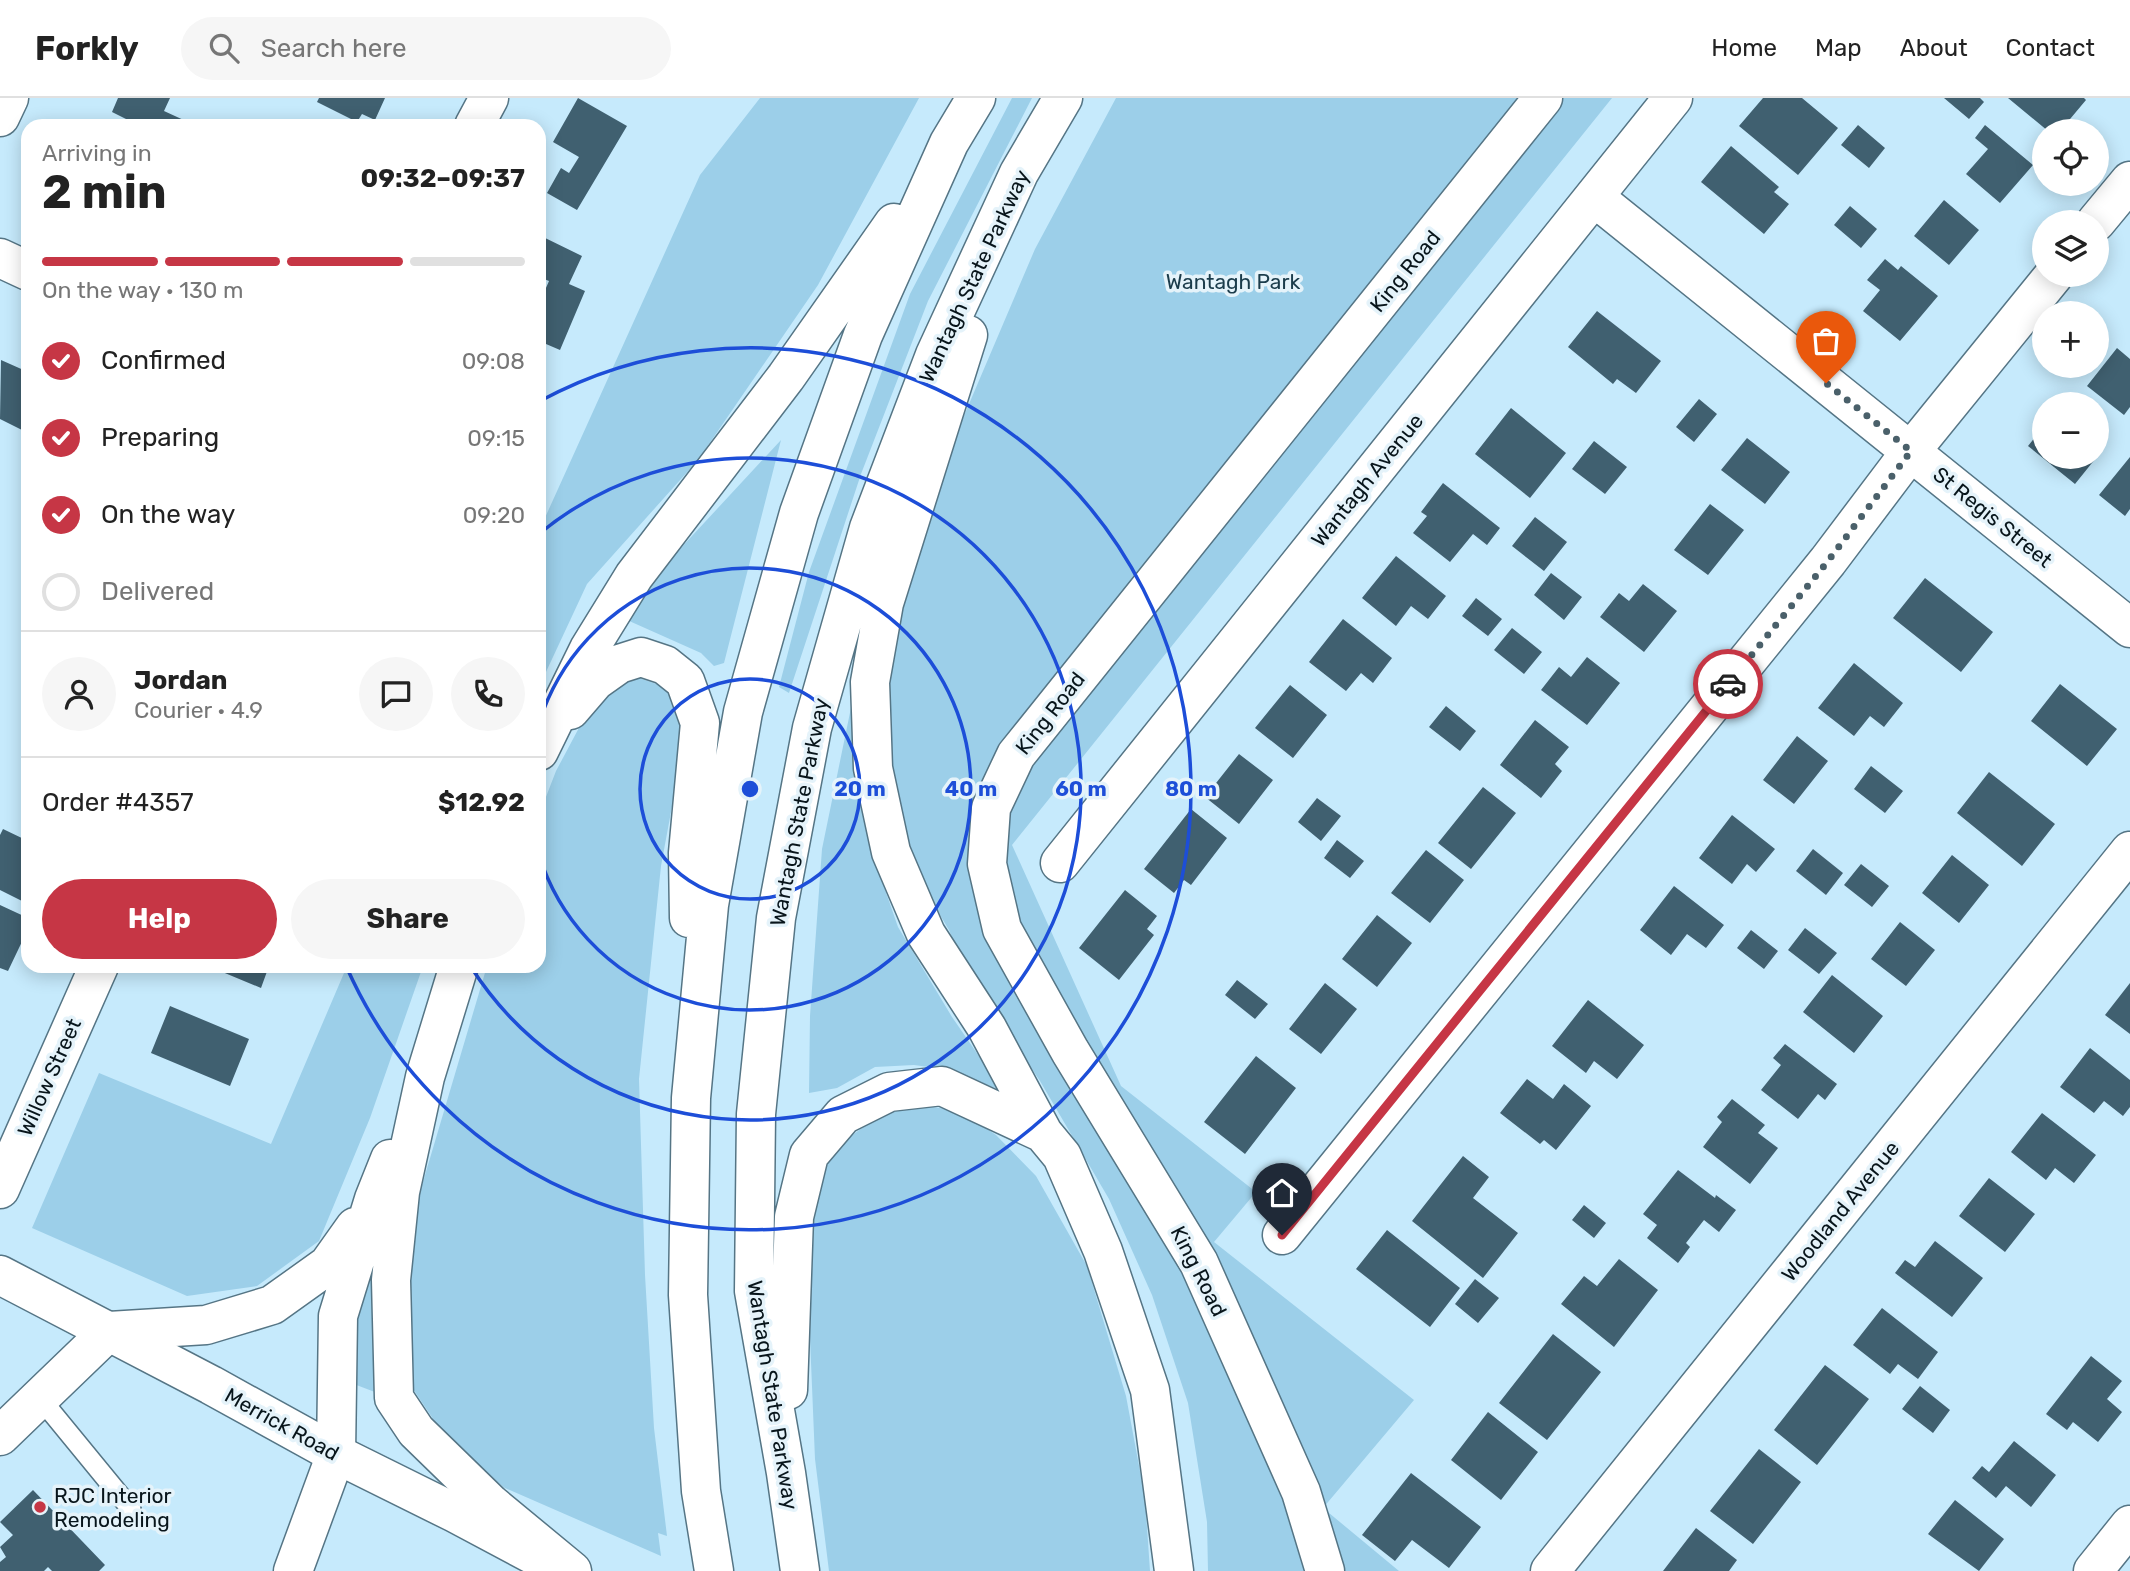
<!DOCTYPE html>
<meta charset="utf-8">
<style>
:root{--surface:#fff;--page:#f6f6f6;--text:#222;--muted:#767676;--line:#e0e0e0;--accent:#c63645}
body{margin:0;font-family:Rubik,sans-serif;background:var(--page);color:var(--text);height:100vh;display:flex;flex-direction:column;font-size:26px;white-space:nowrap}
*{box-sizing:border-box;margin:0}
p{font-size:23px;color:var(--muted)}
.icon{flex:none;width:38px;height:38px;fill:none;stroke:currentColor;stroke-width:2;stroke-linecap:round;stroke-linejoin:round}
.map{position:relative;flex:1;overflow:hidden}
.details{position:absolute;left:21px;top:21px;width:525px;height:854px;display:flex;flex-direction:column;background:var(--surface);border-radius:21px;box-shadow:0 4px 18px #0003}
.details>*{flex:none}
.tools{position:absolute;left:2032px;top:21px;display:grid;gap:14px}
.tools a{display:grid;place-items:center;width:77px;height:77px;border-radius:50%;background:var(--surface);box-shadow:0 4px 18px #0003;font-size:35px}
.pin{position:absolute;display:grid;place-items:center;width:60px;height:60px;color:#fff;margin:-72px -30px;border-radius:50% 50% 50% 0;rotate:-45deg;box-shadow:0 0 7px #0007}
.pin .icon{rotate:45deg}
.courier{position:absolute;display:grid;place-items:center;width:70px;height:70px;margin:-35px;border:5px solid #c63645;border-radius:50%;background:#fff;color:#222;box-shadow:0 2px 9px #0007}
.summary em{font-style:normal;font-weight:700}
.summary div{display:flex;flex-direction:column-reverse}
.summary{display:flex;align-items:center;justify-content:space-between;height:119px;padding:0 21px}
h1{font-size:46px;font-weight:700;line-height:52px}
.bar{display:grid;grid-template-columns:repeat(4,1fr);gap:10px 7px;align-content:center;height:84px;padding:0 21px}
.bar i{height:9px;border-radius:5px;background:var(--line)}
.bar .active{background:var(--accent)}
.bar p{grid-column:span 4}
.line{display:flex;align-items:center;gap:18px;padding:0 21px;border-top:2px solid var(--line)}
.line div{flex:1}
.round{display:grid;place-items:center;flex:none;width:74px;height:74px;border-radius:37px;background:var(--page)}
ol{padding:0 21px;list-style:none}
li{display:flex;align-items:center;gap:21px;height:77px}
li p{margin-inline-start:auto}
li .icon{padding:7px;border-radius:50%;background:var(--accent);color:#fff;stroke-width:4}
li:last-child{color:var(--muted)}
li i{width:38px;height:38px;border:4px solid var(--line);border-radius:50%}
.primary-button{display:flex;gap:14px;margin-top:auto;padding:14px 21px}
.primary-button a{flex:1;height:80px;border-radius:42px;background:var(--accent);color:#fff;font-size:28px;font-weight:700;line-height:80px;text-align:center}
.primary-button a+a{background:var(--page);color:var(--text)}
header{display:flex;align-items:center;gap:42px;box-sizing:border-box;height:98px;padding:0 35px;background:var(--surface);border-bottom:2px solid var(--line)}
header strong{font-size:33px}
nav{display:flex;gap:38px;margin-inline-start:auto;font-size:24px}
.search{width:490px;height:63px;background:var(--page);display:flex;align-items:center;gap:18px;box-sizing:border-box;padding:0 24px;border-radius:38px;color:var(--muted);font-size:26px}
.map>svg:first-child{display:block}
.green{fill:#9ccfe9}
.building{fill:#406070}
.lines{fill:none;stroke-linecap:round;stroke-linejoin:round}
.lane-casing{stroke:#557585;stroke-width:22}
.street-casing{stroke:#557585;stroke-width:41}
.secondary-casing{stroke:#557585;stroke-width:41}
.primary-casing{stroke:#557585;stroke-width:41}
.highway-casing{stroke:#557585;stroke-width:41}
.lane{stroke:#fff;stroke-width:19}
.street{stroke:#fff;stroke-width:38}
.secondary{stroke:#fff;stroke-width:38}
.primary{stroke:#fff;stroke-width:38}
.highway{stroke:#fff;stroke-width:38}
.done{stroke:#4a606a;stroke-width:7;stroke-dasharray:0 12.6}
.route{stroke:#c63645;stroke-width:9}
.ring{fill:none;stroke:#1d4ed8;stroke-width:3.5}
.poi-dot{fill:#c63645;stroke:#e5f3fa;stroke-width:2.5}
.labels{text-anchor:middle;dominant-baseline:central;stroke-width:7;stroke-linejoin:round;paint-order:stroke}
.street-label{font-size:21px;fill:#08151b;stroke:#e5f3fa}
.park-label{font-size:21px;fill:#1b3c4b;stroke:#e5f3fa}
.poi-label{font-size:21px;fill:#08151b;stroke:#e5f3fa;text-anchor:start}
.centre{fill:#1d4ed8;stroke:#e5f3fa;stroke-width:3.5}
.ring-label{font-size:21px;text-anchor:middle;font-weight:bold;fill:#1d4ed8;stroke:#e5f3fa;stroke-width:7;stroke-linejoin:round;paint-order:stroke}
</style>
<header>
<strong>Forkly</strong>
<div class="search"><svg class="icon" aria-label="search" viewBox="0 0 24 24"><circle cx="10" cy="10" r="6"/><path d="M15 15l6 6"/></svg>Search here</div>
<nav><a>Home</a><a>Map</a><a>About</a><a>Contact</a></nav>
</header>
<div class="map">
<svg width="2130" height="1473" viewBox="0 0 2130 1473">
<rect width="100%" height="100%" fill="#c6eafc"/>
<path class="green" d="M 760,0 L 919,0 L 818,187 L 698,362 L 587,486 L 539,589 L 539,433 L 700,77 Z
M 1012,0 L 1032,0 L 928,203 L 861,376 L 789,595 L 779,589 L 809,474 L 910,196 Z
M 1116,0 L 1612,0 L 1012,747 L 1121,988 L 1256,1094 L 1214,1144 L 1414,1302 L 1323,1410 L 1399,1473 L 1208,1473 L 1207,1424 L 1188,1305 L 1152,1197 L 1109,1101 L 1040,983 L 967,875 L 949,832 L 921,785 L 891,695 L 883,566 L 946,360 L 1035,151 Z
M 781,342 L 724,565 L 714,568 L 701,555 L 627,522 L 666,466 Z
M 639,580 L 665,589 L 681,609 L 685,638 L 661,768 L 639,981 L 645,1177 L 654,1330 L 667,1438 L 658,1435 L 661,1458 L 505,1390 L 452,1349 L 413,1291 L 397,1199 L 420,1094 L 487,868 L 539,868 L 539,717 L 556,673 L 589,611 L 613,588 Z
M 853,600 L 873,757 L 898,829 L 952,919 L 1003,993 L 950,972 L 914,967 L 875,969 L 837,990 L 809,995 L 810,918 L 822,751 Z
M 347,868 L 423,868 L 370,1020 L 319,1143 L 257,1188 L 187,1198 L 32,1130 L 99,975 L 271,1046 Z
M 926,1008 L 961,1013 L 996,1037 L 1036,1078 L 1087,1168 L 1126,1298 L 1145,1400 L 1150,1473 L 829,1473 L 815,1361 L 805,1119 L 817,1082 L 843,1044 L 881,1016 Z
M 374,1167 L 380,1296 L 346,1283 L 367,1171 Z"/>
<path class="building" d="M 118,0 L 170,0 L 164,13 L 188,24 L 186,28 L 140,28 L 112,14 Z
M 319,0 L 385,0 L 375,22 L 362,16 L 357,24 L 317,4 Z
M 578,0 L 627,28 L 577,112 L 547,95 L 561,70 L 569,75 L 579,59 L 553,44 Z
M 1763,0 L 1802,0 L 1838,30 L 1798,77 L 1739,28 Z
M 1944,0 L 1980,0 L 1984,4 L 1969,21 Z
M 2008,0 L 2084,0 L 2086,2 L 2060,33 L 2048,33 Z
M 1858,27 L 1885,50 L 1869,70 L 1841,47 Z
M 1985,27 L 2033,67 L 2000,105 L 1966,76 L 1988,51 L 1975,40 Z
M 1731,48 L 1779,89 L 1774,94 L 1789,106 L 1764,136 L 1701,84 Z
M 1944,102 L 1979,132 L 1949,167 L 1914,138 Z
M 1850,108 L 1877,131 L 1861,150 L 1834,127 Z
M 539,137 L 582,158 L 569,186 L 585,193 L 560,252 L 539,243 L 539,206 L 549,183 L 539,179 Z
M 1885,161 L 1898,172 L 1901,168 L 1938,198 L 1900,243 L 1863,213 L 1880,192 L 1867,182 Z
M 1597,213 L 1661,263 L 1636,295 L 1617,281 L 1613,286 L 1568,249 Z
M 2117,250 L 2130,261 L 2130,309 L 2124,317 L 2087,288 Z
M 1,262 L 28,274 L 28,324 L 24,333 L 0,321 Z
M 1699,301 L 1717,316 L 1694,344 L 1676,329 Z
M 1511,310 L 1566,355 L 1530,400 L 1475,356 Z
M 2044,328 L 2044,359 L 2096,359 L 2096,345 L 2104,350 L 2075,386 L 2028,348 Z
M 1747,340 L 1790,374 L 1765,406 L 1721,372 Z
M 1594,343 L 1627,369 L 1605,396 L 1572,371 Z
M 2130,359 L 2130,411 L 2125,418 L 2099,397 Z
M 1443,385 L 1500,430 L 1487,447 L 1473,436 L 1450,464 L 1413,435 L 1427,418 L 1421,414 Z
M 1710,406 L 1744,432 L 1708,477 L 1674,452 Z
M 1535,419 L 1567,444 L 1544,473 L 1512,448 Z
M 1396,458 L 1446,498 L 1428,521 L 1411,508 L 1396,528 L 1362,500 Z
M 1551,475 L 1582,499 L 1564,522 L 1534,497 Z
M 1925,480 L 1993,534 L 1961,574 L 1893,520 Z
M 1643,486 L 1677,513 L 1644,554 L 1600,519 L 1619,495 L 1629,503 Z
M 1476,500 L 1502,521 L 1488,538 L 1462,518 Z
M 1343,521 L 1392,560 L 1373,585 L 1361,575 L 1346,593 L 1309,564 Z
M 1512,530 L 1542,554 L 1524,576 L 1494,552 Z
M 1587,559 L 1620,585 L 1587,627 L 1541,592 L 1559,569 L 1571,579 Z
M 1854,565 L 1903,605 L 1884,629 L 1870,618 L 1854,638 L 1818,610 Z
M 2060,586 L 2117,631 L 2087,668 L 2031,623 Z
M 1290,587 L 1327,617 L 1293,660 L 1255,630 Z
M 1446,608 L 1476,633 L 1460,653 L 1429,629 Z
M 1535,622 L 1569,649 L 1555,666 L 1562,673 L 1541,700 L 1500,667 Z
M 1797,638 L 1828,663 L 1794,706 L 1763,682 Z
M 1239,656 L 1273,682 L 1239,726 L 1205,699 Z
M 1871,668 L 1903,693 L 1885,715 L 1854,691 Z
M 1989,674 L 2055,726 L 2022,768 L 1957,715 Z
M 1483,689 L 1516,715 L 1471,771 L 1438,745 Z
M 1317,700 L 1341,718 L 1321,743 L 1298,724 Z
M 1191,711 L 1227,740 L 1191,787 L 1184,782 L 1174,795 L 1144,771 Z
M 1732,717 L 1775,751 L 1756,774 L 1747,766 L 1732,786 L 1699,760 Z
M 3,731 L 28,743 L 28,806 L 0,792 L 0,737 Z
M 1337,742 L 1364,763 L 1350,780 L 1324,760 Z
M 1813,751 L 1843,775 L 1826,797 L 1796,773 Z
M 1426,752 L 1464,782 L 1430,825 L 1391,795 Z
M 1952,757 L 1989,787 L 1959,825 L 1922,795 Z
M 1861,766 L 1889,788 L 1872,809 L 1844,787 Z
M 1674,788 L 1724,827 L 1706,850 L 1687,836 L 1671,857 L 1640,832 Z
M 1125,792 L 1157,818 L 1147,831 L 1154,837 L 1119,882 L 1079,850 Z
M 0,807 L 28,820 L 28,831 L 8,873 L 0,870 Z
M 1377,817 L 1412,845 L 1377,889 L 1342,861 Z
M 1900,824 L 1935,852 L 1906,888 L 1871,861 Z
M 1805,830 L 1837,855 L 1819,876 L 1788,852 Z
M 1751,832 L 1778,853 L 1764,871 L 1737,850 Z
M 208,868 L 269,868 L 261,890 Z
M 1832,877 L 1883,918 L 1854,955 L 1803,914 Z
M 1237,882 L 1268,906 L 1255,921 L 1225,897 Z
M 1325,885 L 1357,911 L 1321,956 L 1289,931 Z
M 2130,885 L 2130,936 L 2105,917 Z
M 1588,902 L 1644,947 L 1617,981 L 1594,963 L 1586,975 L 1552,948 Z
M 170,908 L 249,941 L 230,988 L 151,955 Z
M 1785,946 L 1837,986 L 1825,1002 L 1818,996 L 1798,1021 L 1761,992 L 1781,967 L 1773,960 Z
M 2090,950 L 2130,982 L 2130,1009 L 2123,1018 L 2104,1003 L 2094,1015 L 2060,989 Z
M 1256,958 L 1296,990 L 1245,1056 L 1204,1024 Z
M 1527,981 L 1553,1001 L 1564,986 L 1591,1008 L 1556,1052 L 1544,1042 L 1540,1046 L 1500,1015 Z
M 1732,1001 L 1765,1027 L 1758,1035 L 1778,1050 L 1750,1086 L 1703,1049 L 1722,1024 L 1717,1019 Z
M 2042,1015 L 2096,1057 L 2074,1085 L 2055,1070 L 2046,1082 L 2011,1054 Z
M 1463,1058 L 1489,1079 L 1473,1100 L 1518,1135 L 1483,1180 L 1412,1123 Z
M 1678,1072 L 1715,1100 L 1716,1097 L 1736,1112 L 1719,1134 L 1704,1122 L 1686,1145 L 1690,1149 L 1678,1165 L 1647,1140 L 1657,1127 L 1643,1116 Z
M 1989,1080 L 2035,1116 L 2005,1154 L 1959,1118 Z
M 1584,1107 L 1606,1125 L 1594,1140 L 1572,1122 Z
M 1387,1132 L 1460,1190 L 1430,1229 L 1356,1171 Z
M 1935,1143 L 1983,1180 L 1952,1219 L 1895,1175 L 1905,1162 L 1915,1169 Z
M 1619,1161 L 1658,1192 L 1614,1249 L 1561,1206 L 1584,1178 L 1597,1188 Z
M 1475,1181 L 1499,1200 L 1478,1225 L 1455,1206 Z
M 1882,1210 L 1938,1254 L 1918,1281 L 1898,1266 L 1890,1276 L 1853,1247 Z
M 1553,1236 L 1601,1274 L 1547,1342 L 1499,1305 Z
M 2091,1258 L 2122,1283 L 2107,1301 L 2122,1314 L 2098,1344 L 2073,1324 L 2067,1332 L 2046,1316 Z
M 1825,1267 L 1869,1301 L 1817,1367 L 1774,1332 Z
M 1920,1288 L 1950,1312 L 1933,1335 L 1902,1311 Z
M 1488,1314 L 1538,1354 L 1501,1402 L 1451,1362 Z
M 2014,1343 L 2056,1377 L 2031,1409 L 2006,1388 L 1996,1400 L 1972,1380 L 1982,1368 L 1989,1374 Z
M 1759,1351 L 1801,1384 L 1753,1446 L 1710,1413 Z
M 1411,1375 L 1481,1429 L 1449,1470 L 1412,1442 L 1395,1463 L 1362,1437 Z
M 33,1392 L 105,1467 L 99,1473 L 52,1473 L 48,1469 L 44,1473 L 0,1473 L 0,1464 L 6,1459 L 0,1449 L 13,1437 L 0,1424 Z
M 1955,1402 L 2004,1441 L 1979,1473 L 1928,1436 Z
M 1696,1430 L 1737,1462 L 1729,1473 L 1663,1473 Z"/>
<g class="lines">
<defs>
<path id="lane" d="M 40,1300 L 131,1411"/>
<path id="street" d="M 0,19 L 9,0
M 474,28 L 489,0
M 1594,99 L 2130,530
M 2096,124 L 2130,83
M 0,160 L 28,173
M 1060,765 L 1673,0
M 0,1091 L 99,868
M 1282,1137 L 1828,463 L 1911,353 L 2054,177
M 0,1338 L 109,1233
M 1550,1473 L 2130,753
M 2093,1473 L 2130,1427"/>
<path id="secondary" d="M 293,1473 L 336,1356
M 1325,1473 L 1301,1394 L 1199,1165 L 1070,953 L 1002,831 L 987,766 L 991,710 L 1016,657 L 1543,0"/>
<path id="primary" d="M 0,1177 L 211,1287 L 336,1356 L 455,1415 L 547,1464"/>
<path id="highway" d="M 968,237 L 884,505 L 870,584 L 873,670 L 891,754 L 926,836 L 987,930 L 1043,1035 L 1062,1058 L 1103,1153 L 1150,1292 L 1174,1473
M 570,612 L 595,583 L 619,566 L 641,559 L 665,567 L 685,583 L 700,625 L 688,755 L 689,820
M 539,653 L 589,551 L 634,478 L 786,279 L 894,125
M 459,868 L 425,979 L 400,1094 L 391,1182 L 394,1300 L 416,1333 L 491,1406 L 572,1473
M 109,1233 L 206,1227 L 272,1207 L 328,1167 L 355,1129
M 788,1292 L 794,1119 L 809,1057 L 843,1017 L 889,994 L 942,988 L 1043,1035
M 336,1356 L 338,1218 L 374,1101 L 390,1061
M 714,1473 L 701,1393 L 688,1197 L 691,1000 L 709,807 L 743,614 L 799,415 L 863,237 L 949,45 L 976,0
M 800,1473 L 786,1375 L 754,1193 L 756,1016 L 776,820 L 812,630 L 869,430 L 935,257 L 1019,75 L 1063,0"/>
</defs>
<use href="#lane" class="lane-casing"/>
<use href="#street" class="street-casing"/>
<use href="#secondary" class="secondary-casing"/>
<use href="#primary" class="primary-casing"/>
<use href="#highway" class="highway-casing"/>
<use href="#lane" class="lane"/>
<use href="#street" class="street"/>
<use href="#secondary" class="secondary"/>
<use href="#primary" class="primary"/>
<use href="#highway" class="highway"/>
</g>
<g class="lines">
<path class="done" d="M 1728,586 L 1828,463 L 1911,353 L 1826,285"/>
<path class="route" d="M 1282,1137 L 1728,586"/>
</g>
<g class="ring">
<circle cx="750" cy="691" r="110"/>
<path d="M539 625A221 221 0 1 1 539 757"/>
<path d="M539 436A331 331 0 1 1 471 869"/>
<path d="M540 303A441 441 0 1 1 347 870"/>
</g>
<circle class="poi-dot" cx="40" cy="1409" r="7"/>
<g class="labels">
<g class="street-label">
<text transform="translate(1405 173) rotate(-51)">King Road</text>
<text transform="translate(974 178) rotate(-65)">Wantagh State Parkway</text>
<text transform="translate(1367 382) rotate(-51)">Wantagh Avenue</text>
<text transform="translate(1993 419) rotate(39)">St Regis Street</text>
<text transform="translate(1050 615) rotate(-52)">King Road</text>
<text transform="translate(799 714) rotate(-79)">Wantagh State Parkway</text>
<text transform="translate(49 979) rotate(-66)">Willow Street</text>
<text transform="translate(1840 1113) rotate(-51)">Woodland Avenue</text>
<text transform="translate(1199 1173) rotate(63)">King Road</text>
<text transform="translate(773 1297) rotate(81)">Wantagh State Parkway</text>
<text transform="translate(282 1326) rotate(29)">Merrick Road</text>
</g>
<g class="park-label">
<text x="1233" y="183">Wantagh Park</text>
</g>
<g class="poi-label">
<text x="54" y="1397">RJC Interior<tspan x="54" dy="24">Remodeling</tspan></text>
</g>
</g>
<circle cx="750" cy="691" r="10" class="centre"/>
<g class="ring-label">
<text x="860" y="698">20 m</text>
<text x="971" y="698">40 m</text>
<text x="1081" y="698">60 m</text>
<text x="1191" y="698">80 m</text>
</g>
</svg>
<div class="tools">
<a><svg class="icon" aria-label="locate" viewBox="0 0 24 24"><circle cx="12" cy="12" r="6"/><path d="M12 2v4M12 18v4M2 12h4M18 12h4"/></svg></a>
<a><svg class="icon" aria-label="layers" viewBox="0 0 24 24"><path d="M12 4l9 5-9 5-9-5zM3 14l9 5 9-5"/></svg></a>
<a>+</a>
<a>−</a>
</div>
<div class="pin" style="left:1826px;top:285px;background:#ea580c"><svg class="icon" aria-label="bag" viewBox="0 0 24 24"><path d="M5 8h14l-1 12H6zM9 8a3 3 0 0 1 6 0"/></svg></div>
<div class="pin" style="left:1282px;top:1137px;background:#1f2937"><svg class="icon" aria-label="home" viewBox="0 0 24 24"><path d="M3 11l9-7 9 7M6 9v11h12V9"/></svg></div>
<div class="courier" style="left:1728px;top:586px"><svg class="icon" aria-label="car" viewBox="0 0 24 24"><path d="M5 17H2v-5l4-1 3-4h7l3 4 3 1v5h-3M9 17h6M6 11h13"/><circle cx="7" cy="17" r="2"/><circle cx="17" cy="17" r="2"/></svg></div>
<section class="details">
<div class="summary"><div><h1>2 min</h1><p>Arriving in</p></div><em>09:32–09:37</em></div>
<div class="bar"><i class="active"></i><i class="active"></i><i class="active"></i><i></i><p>On the way · 130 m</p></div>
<ol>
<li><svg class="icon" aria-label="check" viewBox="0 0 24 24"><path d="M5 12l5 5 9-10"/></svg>Confirmed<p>09:08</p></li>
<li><svg class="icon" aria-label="check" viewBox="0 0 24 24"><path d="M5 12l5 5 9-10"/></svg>Preparing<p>09:15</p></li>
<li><svg class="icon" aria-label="check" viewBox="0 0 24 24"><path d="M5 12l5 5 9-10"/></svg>On the way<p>09:20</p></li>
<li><i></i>Delivered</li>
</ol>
<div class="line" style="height:126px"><a class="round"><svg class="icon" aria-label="person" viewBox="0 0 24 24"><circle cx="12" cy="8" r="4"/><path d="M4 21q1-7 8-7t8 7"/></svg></a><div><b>Jordan</b><p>Courier · 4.9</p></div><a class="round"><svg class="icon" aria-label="chat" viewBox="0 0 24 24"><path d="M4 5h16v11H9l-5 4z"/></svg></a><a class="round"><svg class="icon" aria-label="phone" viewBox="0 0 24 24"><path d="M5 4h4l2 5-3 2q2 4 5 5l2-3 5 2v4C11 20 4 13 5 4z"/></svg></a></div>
<div class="line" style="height:91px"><div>Order #4357</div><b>$12.92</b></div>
<div class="primary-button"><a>Help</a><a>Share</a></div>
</section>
</div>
